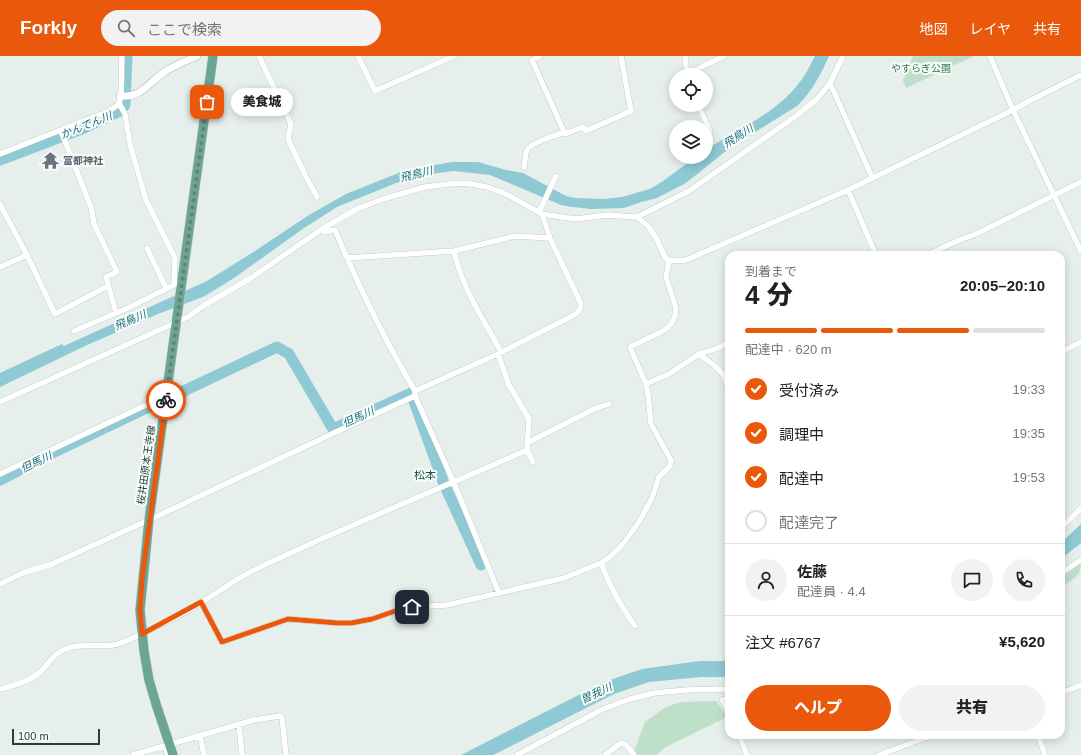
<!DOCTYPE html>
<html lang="ja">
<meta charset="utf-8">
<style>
:root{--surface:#fff;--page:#f2f2f2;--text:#222;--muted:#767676;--line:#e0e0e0;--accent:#ea580c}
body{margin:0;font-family:Helvetica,"Noto Sans JP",sans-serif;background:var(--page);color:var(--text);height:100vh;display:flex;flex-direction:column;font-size:15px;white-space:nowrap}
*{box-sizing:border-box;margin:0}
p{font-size:13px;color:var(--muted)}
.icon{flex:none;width:22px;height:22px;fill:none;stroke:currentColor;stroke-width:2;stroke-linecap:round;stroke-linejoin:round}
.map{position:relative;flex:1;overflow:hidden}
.sheet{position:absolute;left:725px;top:195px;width:340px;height:488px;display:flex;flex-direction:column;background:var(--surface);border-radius:12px;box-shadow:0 2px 10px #0003}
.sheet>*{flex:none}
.controls{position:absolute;left:669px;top:12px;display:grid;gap:8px}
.controls a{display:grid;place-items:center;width:44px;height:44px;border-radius:50%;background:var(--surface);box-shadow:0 2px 10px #0003;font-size:20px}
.scale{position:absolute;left:12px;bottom:10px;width:88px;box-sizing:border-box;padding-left:4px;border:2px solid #24423a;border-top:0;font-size:11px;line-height:14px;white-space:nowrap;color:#24423a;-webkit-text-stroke:3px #f7fbf9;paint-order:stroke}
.pin{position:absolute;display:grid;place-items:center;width:34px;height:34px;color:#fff;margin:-17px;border-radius:8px;box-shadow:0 2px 6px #0006}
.courier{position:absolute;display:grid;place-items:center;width:40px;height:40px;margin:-20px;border:3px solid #ea580c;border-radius:50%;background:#fff;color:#222;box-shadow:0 1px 5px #0007}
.bubble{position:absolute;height:28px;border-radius:14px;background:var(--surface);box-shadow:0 2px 10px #0003;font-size:13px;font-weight:800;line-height:28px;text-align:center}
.head em{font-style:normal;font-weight:800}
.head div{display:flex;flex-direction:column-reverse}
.head{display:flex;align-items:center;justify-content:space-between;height:68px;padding:0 20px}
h1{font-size:26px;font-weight:800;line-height:30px}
.bar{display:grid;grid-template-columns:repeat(4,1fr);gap:6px 4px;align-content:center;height:48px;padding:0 20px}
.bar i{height:5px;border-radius:3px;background:var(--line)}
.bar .on{background:var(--accent)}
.bar p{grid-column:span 4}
.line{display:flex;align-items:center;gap:10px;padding:0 20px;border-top:1px solid var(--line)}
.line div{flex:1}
.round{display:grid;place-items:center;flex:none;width:42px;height:42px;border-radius:21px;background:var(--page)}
ol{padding:0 20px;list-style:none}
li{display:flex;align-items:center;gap:12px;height:44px}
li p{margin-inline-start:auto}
li .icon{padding:4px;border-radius:50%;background:var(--accent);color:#fff;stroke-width:4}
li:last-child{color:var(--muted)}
li i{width:22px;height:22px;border:2px solid var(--line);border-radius:50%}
.button{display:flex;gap:8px;margin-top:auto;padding:8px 20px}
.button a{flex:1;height:46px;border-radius:24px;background:var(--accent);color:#fff;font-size:16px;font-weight:800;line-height:46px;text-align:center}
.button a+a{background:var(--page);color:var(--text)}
header{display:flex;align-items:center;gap:24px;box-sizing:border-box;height:56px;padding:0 20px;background:var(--accent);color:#fff}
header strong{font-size:19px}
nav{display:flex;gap:22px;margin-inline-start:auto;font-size:14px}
.search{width:280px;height:36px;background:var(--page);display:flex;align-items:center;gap:10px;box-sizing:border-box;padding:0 14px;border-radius:22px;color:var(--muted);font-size:15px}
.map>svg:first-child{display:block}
.green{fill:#bfe0c8}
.water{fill:#8ec9d4}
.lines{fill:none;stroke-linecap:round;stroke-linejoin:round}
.river{stroke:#8ec9d4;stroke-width:11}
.minor-casing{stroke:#a8b8b2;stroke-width:6}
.tertiary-casing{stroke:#a8b8b2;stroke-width:8}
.primary-casing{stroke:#c2cac8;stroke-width:10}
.minor{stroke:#fff;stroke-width:5.5}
.tertiary{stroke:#fff;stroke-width:7}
.primary{stroke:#6aa596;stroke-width:9}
.done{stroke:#687f78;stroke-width:4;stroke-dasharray:0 7.2}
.route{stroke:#ea580c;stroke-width:5}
.labels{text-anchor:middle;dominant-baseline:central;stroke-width:4;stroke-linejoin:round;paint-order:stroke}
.park-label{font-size:10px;fill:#2d7a4b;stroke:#f7fbf9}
.worship-label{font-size:10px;font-weight:bold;fill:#5b616d;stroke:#f7fbf9;text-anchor:start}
.street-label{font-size:10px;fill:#24423a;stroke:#f7fbf9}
.water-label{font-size:11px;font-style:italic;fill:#1c6f80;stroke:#f7fbf9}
.neighbourhood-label{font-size:11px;fill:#1f5548;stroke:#f7fbf9}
</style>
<header>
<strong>Forkly</strong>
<div class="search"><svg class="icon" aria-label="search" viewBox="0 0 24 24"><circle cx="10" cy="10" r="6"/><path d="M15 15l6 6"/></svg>ここで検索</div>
<nav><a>地図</a><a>レイヤ</a><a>共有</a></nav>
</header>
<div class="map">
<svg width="1081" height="699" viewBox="0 0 1081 699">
<rect width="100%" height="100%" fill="#e6efeb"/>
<path class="green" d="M 913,0 L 974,0 L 906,32 L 903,25 Z
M 1081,507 C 1081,521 1072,525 1061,530 L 1061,522 Z
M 716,645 L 727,661 L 666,691 L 656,699 L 637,699 L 634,695 L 645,666 L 664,652 L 680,646 Z"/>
<path class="water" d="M 815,0 L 829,0 C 821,18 812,36 797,50 L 731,91 L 686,127 L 657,142 L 641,146 L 624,152 L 591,153 L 573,151 L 561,149 L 490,119 L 454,115 L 431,118 L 396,127 L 337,151 L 304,172 L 234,222 L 205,240 L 158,258 L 85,290 L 0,331 L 0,317 L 62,288 L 64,290 L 207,225 L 255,195 L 309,159 L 346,138 L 406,114 L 452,106 L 478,106 L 506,114 L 523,117 L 566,140 L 575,142 L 604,143 L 622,141 L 650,133 L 663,125 L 696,101 L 706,101 L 706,94 C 737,73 776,58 799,27 C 806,19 810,9 815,0 Z
M 1081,468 L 1081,487 L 1061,503 L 1061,486 L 1066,482 Z
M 700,605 L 729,605 L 729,621 L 701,621 L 649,626 L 614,638 L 493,699 L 461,699 L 604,626 L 642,613 Z"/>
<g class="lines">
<path class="river" d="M 0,104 L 84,72 L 118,56 L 125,49 L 127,0
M 173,340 L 277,291 L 289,298 L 333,373 L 411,337 L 444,428 L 481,509
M 0,424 L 46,400 L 159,346"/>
<defs>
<path id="minor" d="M 259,0 L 291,68 L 288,83 L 305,119 L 317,141
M 358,0 L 375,35 L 454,0
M 540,0 L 532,4 L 565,78 L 583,71 L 586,75 L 631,55 L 621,0
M 685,0 L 687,19
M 990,0 L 1013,54 L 1081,195
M 687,18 L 724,0
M 830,27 L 872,121
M 119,47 L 125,58 L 130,88 L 146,144 L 175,202 L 174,227
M 698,49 L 710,75
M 61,75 L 91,151 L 94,168 L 117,216 L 106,221 L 116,257
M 0,98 L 109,55 C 112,53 117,50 119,47 C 123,38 121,10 122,0
M 524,111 C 525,106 525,99 527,94 C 530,87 556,79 565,76
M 848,134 L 876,199
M 0,148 L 27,199 L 55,258 L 108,230
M 539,156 L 556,120
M 637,161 L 689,135 L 796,60 L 817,43 L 830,27 L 843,0
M 147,192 L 166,232
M 454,195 C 461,230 484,264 501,296
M 927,199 L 957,185 L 976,178 L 1081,126
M 347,202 L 454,195 L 515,180 L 550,182
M 0,211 L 27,199
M 74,275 L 128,252 L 178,227
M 1061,296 L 1081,286
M 498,298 L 509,329 L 529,363 L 527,394 L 533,406
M 699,298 L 715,310 L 722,317 L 729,333
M 646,328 L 669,318 L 699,298 L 718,292 L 729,286
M 415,335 L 498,298 L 576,258 L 580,253 L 581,248 L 550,182 L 542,158
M 415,340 L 454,427 L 499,537
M 0,346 L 188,261 L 203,250 L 251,222 L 322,173 L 357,153 L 383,143 L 425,131 L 457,127 L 471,128 L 487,131 L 504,137 L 542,158 L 576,163 L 607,159 L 637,161 L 649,171 L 657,184 L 665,201 L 669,205 L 686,204 L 848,134 L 1013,54 L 1029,45 L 1081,19
M 527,387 L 594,353 L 609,348
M 0,418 L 167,339
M 1061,472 L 1081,452
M 601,507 C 610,532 620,548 635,570
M 1061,517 L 1081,504
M 0,528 L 23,517 L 52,508 L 149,464 L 336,376 L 415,340 L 415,335 C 384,283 358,229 335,174 L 324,176 L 322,173
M 201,546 L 222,586 L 288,563 L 338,567 L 351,567 L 372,563 L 401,553 L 412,551 L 447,549 L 564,522 L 601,507 L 611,500 L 623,488 L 639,466 L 652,442 L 659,421 L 670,410 L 671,404 L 651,368 L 648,338 L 646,328 L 630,291 L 665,274 L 671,268 L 675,260 L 676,252 L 666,221 L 669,205
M 0,633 C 13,630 28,626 39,617 C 47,610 52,599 63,594 C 79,586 96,592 113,589 C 123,588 132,582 141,578 C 160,569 180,560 197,549 C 216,538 234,524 254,514 C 343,471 436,435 527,394
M 1061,637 L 1081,629
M 729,642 L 722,644 L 729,657
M 239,668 L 242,699
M 200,679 L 204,699
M 739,679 L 747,699
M 1038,679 L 1045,699
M 165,690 L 168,699
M 133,699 L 254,664 L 280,660 L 282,662 L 286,699
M 517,699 L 603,653 L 630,643 L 654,637 L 686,634 L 729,633
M 605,699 L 621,687 L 626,689 L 634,699
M 879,699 L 933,679"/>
<path id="tertiary" d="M 120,40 C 143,41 147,28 163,17 C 173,10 186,5 197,0"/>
<path id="primary" d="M 173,699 L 156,648 L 149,624 L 144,595 L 140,554 L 149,464 L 213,0"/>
</defs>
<use href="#minor" class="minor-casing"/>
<use href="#tertiary" class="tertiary-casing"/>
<use href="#primary" class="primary-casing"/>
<use href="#minor" class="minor"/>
<use href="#tertiary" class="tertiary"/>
<use href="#primary" class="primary"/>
</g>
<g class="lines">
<path class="done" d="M 166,344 L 207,46"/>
<path class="route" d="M 166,344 L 142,523 L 140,554 L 142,578 L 201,546 L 222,586 L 288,563 L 338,567 L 351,567 L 372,563 L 401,553 L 412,551"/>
</g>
<defs>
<symbol id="temple-bare" viewBox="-9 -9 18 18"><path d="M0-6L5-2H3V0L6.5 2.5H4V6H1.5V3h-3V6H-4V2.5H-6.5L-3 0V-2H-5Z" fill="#6b7280" stroke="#f7fbf9" stroke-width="2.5" paint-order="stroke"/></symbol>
</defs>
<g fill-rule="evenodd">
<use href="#temple-bare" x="38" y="92" width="25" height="25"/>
</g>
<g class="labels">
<g class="park-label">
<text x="921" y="12">やすらぎ公園</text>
</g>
<g class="worship-label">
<text x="63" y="104">富都神社</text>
</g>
<g class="street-label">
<text transform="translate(146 409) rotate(-82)">桜井田原本王寺線</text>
</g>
<g class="water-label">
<text transform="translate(86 69) rotate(-22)">かんでん川</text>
<text transform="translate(738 80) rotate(-33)">飛鳥川</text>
<text transform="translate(416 118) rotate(-14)">飛鳥川</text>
<text transform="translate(130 264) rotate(-24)">飛鳥川</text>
<text transform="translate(358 361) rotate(-25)">但馬川</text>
<text transform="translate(36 406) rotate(-26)">但馬川</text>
<text transform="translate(596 637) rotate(-25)">曽我川</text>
</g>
<g class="neighbourhood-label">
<text x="425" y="419">松本</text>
</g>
</g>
</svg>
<div class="controls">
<a><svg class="icon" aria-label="locate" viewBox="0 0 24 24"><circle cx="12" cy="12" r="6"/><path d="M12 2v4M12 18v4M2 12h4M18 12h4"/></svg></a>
<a><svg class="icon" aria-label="layers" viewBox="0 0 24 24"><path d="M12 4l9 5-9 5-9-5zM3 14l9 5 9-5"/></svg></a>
</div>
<div class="scale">100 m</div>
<div class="pin" style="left:207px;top:46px;background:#ea580c"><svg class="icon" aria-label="bag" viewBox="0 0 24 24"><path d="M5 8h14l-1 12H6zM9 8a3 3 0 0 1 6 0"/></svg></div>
<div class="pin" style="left:412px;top:551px;background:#1f2937"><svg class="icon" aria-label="home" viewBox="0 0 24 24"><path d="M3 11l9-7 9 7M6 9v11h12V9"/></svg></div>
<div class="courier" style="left:166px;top:344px"><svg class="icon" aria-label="bike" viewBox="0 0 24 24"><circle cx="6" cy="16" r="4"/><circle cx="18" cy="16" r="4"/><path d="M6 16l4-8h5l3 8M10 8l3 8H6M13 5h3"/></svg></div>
<div class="bubble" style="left:231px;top:32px;width:62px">美食城</div>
<section class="sheet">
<div class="head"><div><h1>4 分</h1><p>到着まで</p></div><em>20:05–20:10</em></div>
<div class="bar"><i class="on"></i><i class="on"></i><i class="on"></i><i></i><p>配達中 · 620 m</p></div>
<ol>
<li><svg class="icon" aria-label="check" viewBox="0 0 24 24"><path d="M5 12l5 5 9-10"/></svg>受付済み<p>19:33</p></li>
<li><svg class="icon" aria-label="check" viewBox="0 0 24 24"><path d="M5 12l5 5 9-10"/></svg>調理中<p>19:35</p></li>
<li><svg class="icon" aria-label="check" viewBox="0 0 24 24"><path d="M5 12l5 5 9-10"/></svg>配達中<p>19:53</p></li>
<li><i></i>配達完了</li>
</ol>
<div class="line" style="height:72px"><a class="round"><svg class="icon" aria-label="person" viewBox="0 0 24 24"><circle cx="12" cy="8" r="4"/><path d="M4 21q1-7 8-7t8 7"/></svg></a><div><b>佐藤</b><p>配達員 · 4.4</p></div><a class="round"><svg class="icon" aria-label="chat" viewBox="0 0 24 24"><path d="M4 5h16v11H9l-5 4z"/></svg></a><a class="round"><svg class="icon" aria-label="phone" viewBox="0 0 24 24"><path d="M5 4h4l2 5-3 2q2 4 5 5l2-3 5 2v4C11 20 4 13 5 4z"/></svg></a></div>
<div class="line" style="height:52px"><div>注文 #6767</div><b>¥5,620</b></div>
<div class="button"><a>ヘルプ</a><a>共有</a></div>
</section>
</div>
